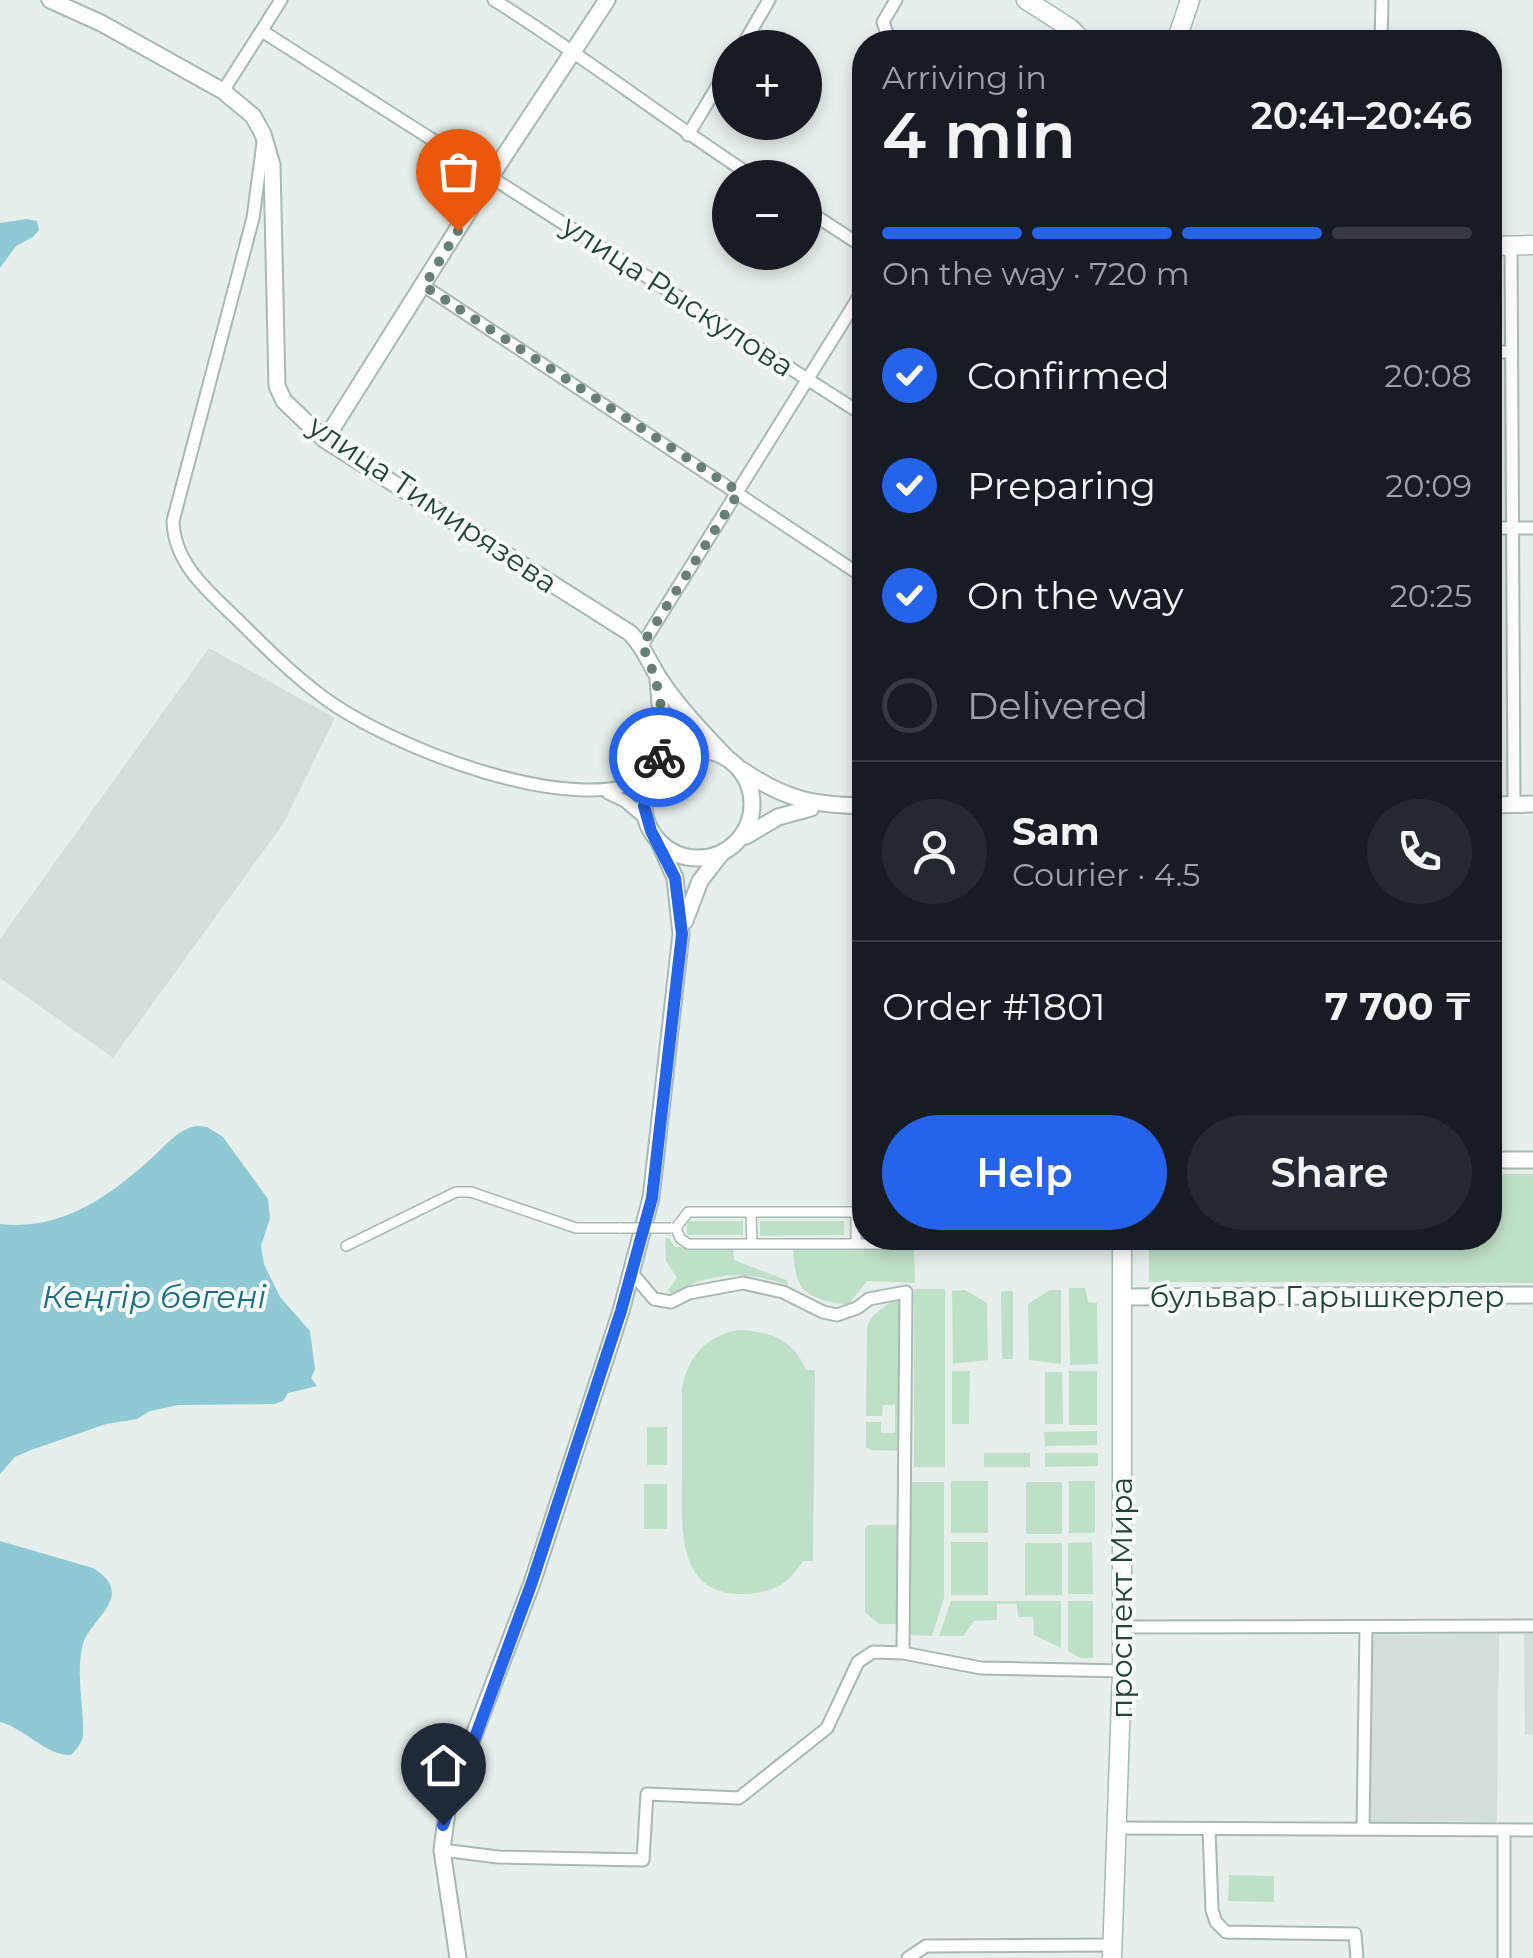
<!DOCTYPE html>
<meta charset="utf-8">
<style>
:root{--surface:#171b24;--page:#242831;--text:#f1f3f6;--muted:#9ea1a6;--line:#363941;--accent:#2563eb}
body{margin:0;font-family:Montserrat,sans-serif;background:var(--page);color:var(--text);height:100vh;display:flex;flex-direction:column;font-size:38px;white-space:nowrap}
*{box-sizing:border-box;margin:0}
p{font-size:32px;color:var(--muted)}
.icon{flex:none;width:55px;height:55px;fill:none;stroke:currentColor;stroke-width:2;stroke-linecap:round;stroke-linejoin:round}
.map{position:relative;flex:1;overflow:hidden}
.drawer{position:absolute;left:852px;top:30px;width:650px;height:1220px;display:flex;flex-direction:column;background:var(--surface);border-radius:40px;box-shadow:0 5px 15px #0003}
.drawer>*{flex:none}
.fabs{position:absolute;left:712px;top:30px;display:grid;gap:20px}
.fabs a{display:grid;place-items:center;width:110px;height:110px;border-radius:50%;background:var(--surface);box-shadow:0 5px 15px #0003;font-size:50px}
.pin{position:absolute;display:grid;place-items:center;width:85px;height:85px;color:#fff;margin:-102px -42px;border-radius:50% 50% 50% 0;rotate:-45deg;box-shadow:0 0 10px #0007}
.pin .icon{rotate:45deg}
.courier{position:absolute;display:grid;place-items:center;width:100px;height:100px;margin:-50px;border:8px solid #2563eb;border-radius:50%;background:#fff;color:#222;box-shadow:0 2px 12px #0007}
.head em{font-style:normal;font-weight:600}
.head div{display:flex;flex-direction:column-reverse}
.head{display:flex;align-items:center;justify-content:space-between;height:170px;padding:0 30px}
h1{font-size:65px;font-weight:600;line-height:75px}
.bar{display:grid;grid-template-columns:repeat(4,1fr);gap:15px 10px;align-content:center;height:120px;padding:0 30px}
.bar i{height:12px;border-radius:8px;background:var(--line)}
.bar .on{background:var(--accent)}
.bar p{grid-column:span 4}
.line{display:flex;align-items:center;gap:25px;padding:0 30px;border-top:2px solid var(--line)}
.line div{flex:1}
.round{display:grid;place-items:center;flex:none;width:105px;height:105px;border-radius:52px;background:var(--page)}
ol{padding:0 30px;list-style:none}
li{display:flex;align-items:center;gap:30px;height:110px}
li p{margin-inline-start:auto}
li .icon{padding:10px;border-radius:50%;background:var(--accent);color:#fff;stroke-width:4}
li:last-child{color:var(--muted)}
li i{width:55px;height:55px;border:5px solid var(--line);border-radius:50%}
.primary-button{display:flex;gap:20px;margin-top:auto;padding:20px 30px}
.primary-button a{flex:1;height:115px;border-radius:60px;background:var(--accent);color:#fff;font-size:40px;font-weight:600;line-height:115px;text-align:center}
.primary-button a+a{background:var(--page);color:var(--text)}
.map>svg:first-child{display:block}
.built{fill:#d4dfda}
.green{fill:#bfe0c8}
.water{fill:#8ec9d4}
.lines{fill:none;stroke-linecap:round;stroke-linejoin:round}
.pedestrian-casing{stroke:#a8b8b2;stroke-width:12}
.minor-casing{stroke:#a8b8b2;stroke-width:15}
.tertiary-casing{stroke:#a8b8b2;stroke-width:19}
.secondary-casing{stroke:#a4bbb3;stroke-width:21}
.pedestrian{stroke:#fff;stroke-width:9}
.minor{stroke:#fff;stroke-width:11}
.tertiary{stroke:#fff;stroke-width:15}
.secondary{stroke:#fff;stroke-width:18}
.pedestrian-bridge-casing{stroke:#a8b8b2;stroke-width:12;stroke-linecap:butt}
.pedestrian-bridge{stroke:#fff;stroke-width:9}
.done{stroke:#687f78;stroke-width:10;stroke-dasharray:0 18}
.route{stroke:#2563eb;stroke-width:12}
.labels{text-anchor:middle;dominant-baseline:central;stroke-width:8;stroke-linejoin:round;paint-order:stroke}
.street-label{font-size:30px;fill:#24423a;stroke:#f7fbf9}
.water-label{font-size:32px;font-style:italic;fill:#1c6f80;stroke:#f7fbf9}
</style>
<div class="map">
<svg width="1533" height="1958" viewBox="0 0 1533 1958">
<rect width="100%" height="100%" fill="#e6efeb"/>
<path class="built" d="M 209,648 L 335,718 L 283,824 L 113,1058 L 0,978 L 0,939 Z
M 1371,1634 L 1499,1634 L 1497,1822 L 1371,1822 Z
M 1524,1634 L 1533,1634 L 1533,1763 L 1533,1735 L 1525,1734 Z"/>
<path class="green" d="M 1490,1174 L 1533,1174 L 1533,1283 L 1149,1282 L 1149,1238 L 1490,1238 Z
M 687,1221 L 743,1221 L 743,1235 L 687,1235 Z
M 760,1221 L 844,1221 L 844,1235 L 760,1236 Z
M 665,1238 L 669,1238 L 675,1247 L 733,1247 L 734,1260 L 786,1280 L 788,1285 C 758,1275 731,1271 700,1281 C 690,1284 681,1292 671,1293 L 668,1290 L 677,1278 L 666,1261 Z
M 793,1248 L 914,1248 L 915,1283 L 867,1281 L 848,1305 C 805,1298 795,1293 793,1248 Z
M 1069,1288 L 1085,1288 L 1088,1302 L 1097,1303 L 1098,1364 L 1070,1365 Z
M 914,1289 L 945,1289 L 945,1467 L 914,1467 Z
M 965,1290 L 987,1303 L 988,1360 L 953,1364 L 952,1291 Z
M 1050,1290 L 1061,1290 L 1061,1364 L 1029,1360 L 1028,1304 Z
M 1001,1291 L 1013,1291 L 1013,1359 L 1002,1359 Z
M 898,1296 L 901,1296 L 900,1447 L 897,1451 L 871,1450 L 866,1447 L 866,1422 L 881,1422 L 881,1433 L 895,1433 L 895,1405 L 883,1405 L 882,1416 L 866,1416 L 867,1326 L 873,1316 Z
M 737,1330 C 768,1331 793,1338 806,1370 L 815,1370 L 813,1561 L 803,1561 C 789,1584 772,1593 745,1594 C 674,1597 682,1523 682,1475 C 682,1446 682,1417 682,1388 C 688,1357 705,1337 737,1330 Z
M 952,1371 L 970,1371 L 969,1424 L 952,1424 Z
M 1069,1371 L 1097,1371 L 1097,1425 L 1069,1425 Z
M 1045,1372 L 1062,1372 L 1063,1424 L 1045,1424 Z
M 647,1427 L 667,1427 L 667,1465 L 647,1465 Z
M 1097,1431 L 1097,1445 L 1045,1446 L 1044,1432 Z
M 984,1453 L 1030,1453 L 1030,1467 L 984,1467 Z
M 1045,1453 L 1098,1453 L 1098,1466 L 1045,1467 Z
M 951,1481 L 988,1481 L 988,1533 L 951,1533 Z
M 1069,1481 L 1095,1481 L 1095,1533 L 1069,1533 Z
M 913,1482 L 944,1482 L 944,1598 L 932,1636 L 911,1635 L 907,1632 L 910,1484 Z
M 1026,1482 L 1062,1482 L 1062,1534 L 1026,1534 Z
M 644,1484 L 667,1484 L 667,1529 L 644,1529 Z
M 869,1525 L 899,1525 L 897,1624 L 879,1624 L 865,1612 L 865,1528 Z
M 951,1542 L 988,1542 L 988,1595 L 951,1595 Z
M 1092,1542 L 1093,1594 L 1068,1594 L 1068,1543 Z
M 1025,1543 L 1062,1543 L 1062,1595 L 1025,1595 Z
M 951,1601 L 1061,1601 L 1061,1648 L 1034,1635 L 1033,1617 L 1018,1617 L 1017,1604 L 997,1604 L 997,1620 L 974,1621 L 963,1636 L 939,1636 Z
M 1068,1601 L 1093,1601 L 1093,1658 L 1081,1658 L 1068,1651 Z
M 1229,1875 L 1274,1876 L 1274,1902 L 1228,1901 Z"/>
<path class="water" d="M 27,219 L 37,221 L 39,230 L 33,237 L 16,246 L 0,268 L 0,223 Z
M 199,1126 L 207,1127 L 223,1137 L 268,1199 L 270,1218 L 261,1246 L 264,1264 L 280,1297 L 310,1331 L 315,1369 L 311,1378 L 317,1386 L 288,1393 L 283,1401 L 274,1404 L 179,1405 L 150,1411 L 137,1419 L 106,1424 L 31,1450 L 15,1457 L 0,1474 L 0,1224 C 62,1231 110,1196 154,1156 C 167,1144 180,1127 199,1126 Z
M 0,1541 L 93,1568 C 139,1597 87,1619 82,1648 C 76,1677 84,1706 83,1735 C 82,1743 77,1749 71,1755 C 46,1756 25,1728 0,1722 Z"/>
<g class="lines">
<defs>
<path id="pedestrian" d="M 865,1212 L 688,1212 L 676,1228 L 680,1238 L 688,1244 L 926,1244
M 751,1213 L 752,1244
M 856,1244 L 856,1212
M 346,1246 L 456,1192 L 471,1192 L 576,1228 L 621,1228"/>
<path id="minor" d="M 494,0 C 584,56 667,121 755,178
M 262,31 L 865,416
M 890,42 L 883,22 L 896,0
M 1381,42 L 1382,0
M 741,48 L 769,0
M 223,91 L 281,0
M 688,135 L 730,65
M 263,143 L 253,218 L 173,521 C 174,564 209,592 238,620 C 265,647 292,674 323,697 C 387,745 579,823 652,775
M 805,209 L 865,248
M 855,241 L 865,225
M 1511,246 L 1514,805
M 424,286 L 865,578
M 1490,352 L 1511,352
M 1490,528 L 1533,528
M 642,645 L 865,287
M 608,793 L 625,801 L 646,819
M 632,1273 L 654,1299 L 671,1302 L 689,1293 L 743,1283 L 783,1292 L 823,1312 L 837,1315 L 857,1308 L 869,1299 L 906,1292 L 903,1653
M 1122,1627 L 1533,1626
M 1119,1828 L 1533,1830
M 1209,1829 L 1212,1910 L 1216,1922 L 1226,1932 L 1355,1934 L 1357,1958
M 1363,1829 L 1366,1628
M 442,1850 L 498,1857 L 643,1860 L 647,1794 L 739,1798 L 827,1728 L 858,1662 L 873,1652 L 903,1653 L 981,1668 L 1122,1671
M 908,1958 L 926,1946 L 1113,1945
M 1504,1958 L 1504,1830"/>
<path id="tertiary" d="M 50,0 L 101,23 L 223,91 L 253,116 L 263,134 L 272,165 L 277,386 L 284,401 L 325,440 L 630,633 C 645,648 650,665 661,681 C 680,709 703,733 726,757
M 325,440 L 491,176 L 607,0
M644 804a54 54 0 1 1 108 0a54 54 0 1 1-108 0Z
M 657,769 L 663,738 L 658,680
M 742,770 C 786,800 813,805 865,806
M 1490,805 L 1533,804
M 746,836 L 778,817 L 811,808
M 685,921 L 700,881 L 721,854
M 1490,1160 L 1533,1160
M 1122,1297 L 1533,1295
M 458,1958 L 442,1850 L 448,1803 L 532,1583 L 621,1311 L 651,1198 L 681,934 L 675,878 L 658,840"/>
<path id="secondary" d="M 1026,0 L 1070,28 L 1084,42
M 1176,42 L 1190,0
M 1490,246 L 1533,245
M 1112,1958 L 1122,1671 L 1122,1238"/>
</defs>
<use href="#pedestrian" class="pedestrian-casing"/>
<use href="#minor" class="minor-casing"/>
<use href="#tertiary" class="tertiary-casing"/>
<use href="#secondary" class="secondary-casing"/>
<use href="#pedestrian" class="pedestrian"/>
<use href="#minor" class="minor"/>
<use href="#tertiary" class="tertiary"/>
<use href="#secondary" class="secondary"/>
<defs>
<path id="pedestrian-bridge" d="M 621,1228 L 671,1228"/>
</defs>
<use href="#pedestrian-bridge" class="pedestrian-bridge-casing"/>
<use href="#pedestrian-bridge" class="pedestrian-bridge"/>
</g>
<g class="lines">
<path class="done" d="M 458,231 L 424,286 L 739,492 L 642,645 C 659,681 667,718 659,757"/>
<path class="route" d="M 443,1825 L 532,1582 L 621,1311 L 652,1198 L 682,934 L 675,878 L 651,831 L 644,806 L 648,782 L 659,757"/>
</g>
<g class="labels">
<g class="street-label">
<text transform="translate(678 296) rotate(33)">улица Рыскулова</text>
<text transform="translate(433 504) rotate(34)">улица Тимирязева</text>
<text x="1327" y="1296">бульвар Гарышкерлер</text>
<text transform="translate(1121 1598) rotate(-90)">проспект Мира</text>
</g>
<g class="water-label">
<text x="154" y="1296">Кеңгір бөгені</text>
</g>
</g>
</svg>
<div class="fabs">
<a>+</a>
<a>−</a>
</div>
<div class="pin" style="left:458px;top:231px;background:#ea580c"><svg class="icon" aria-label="bag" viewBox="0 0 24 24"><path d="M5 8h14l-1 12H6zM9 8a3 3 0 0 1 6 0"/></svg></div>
<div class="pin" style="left:443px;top:1825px;background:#1f2937"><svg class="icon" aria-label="home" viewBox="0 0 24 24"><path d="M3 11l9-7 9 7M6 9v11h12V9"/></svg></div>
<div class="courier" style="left:659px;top:757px"><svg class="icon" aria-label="bike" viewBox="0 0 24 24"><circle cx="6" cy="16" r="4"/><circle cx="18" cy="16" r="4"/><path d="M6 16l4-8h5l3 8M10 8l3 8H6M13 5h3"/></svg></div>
<section class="drawer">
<div class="head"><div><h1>4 min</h1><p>Arriving in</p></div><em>20:41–20:46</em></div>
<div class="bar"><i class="on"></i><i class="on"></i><i class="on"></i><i></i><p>On the way · 720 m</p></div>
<ol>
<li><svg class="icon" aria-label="check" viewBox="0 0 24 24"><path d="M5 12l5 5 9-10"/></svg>Confirmed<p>20:08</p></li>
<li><svg class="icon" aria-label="check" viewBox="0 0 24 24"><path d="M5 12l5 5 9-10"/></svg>Preparing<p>20:09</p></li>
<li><svg class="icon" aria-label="check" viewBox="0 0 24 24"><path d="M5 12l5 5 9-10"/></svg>On the way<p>20:25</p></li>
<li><i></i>Delivered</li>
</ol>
<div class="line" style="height:180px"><a class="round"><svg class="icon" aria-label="person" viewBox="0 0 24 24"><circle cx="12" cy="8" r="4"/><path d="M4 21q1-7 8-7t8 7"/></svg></a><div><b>Sam</b><p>Courier · 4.5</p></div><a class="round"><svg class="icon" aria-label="phone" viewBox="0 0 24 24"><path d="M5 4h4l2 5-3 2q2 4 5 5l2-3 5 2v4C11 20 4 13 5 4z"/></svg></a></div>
<div class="line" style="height:130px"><div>Order #1801</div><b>7 700 ₸</b></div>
<div class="primary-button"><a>Help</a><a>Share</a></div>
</section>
</div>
